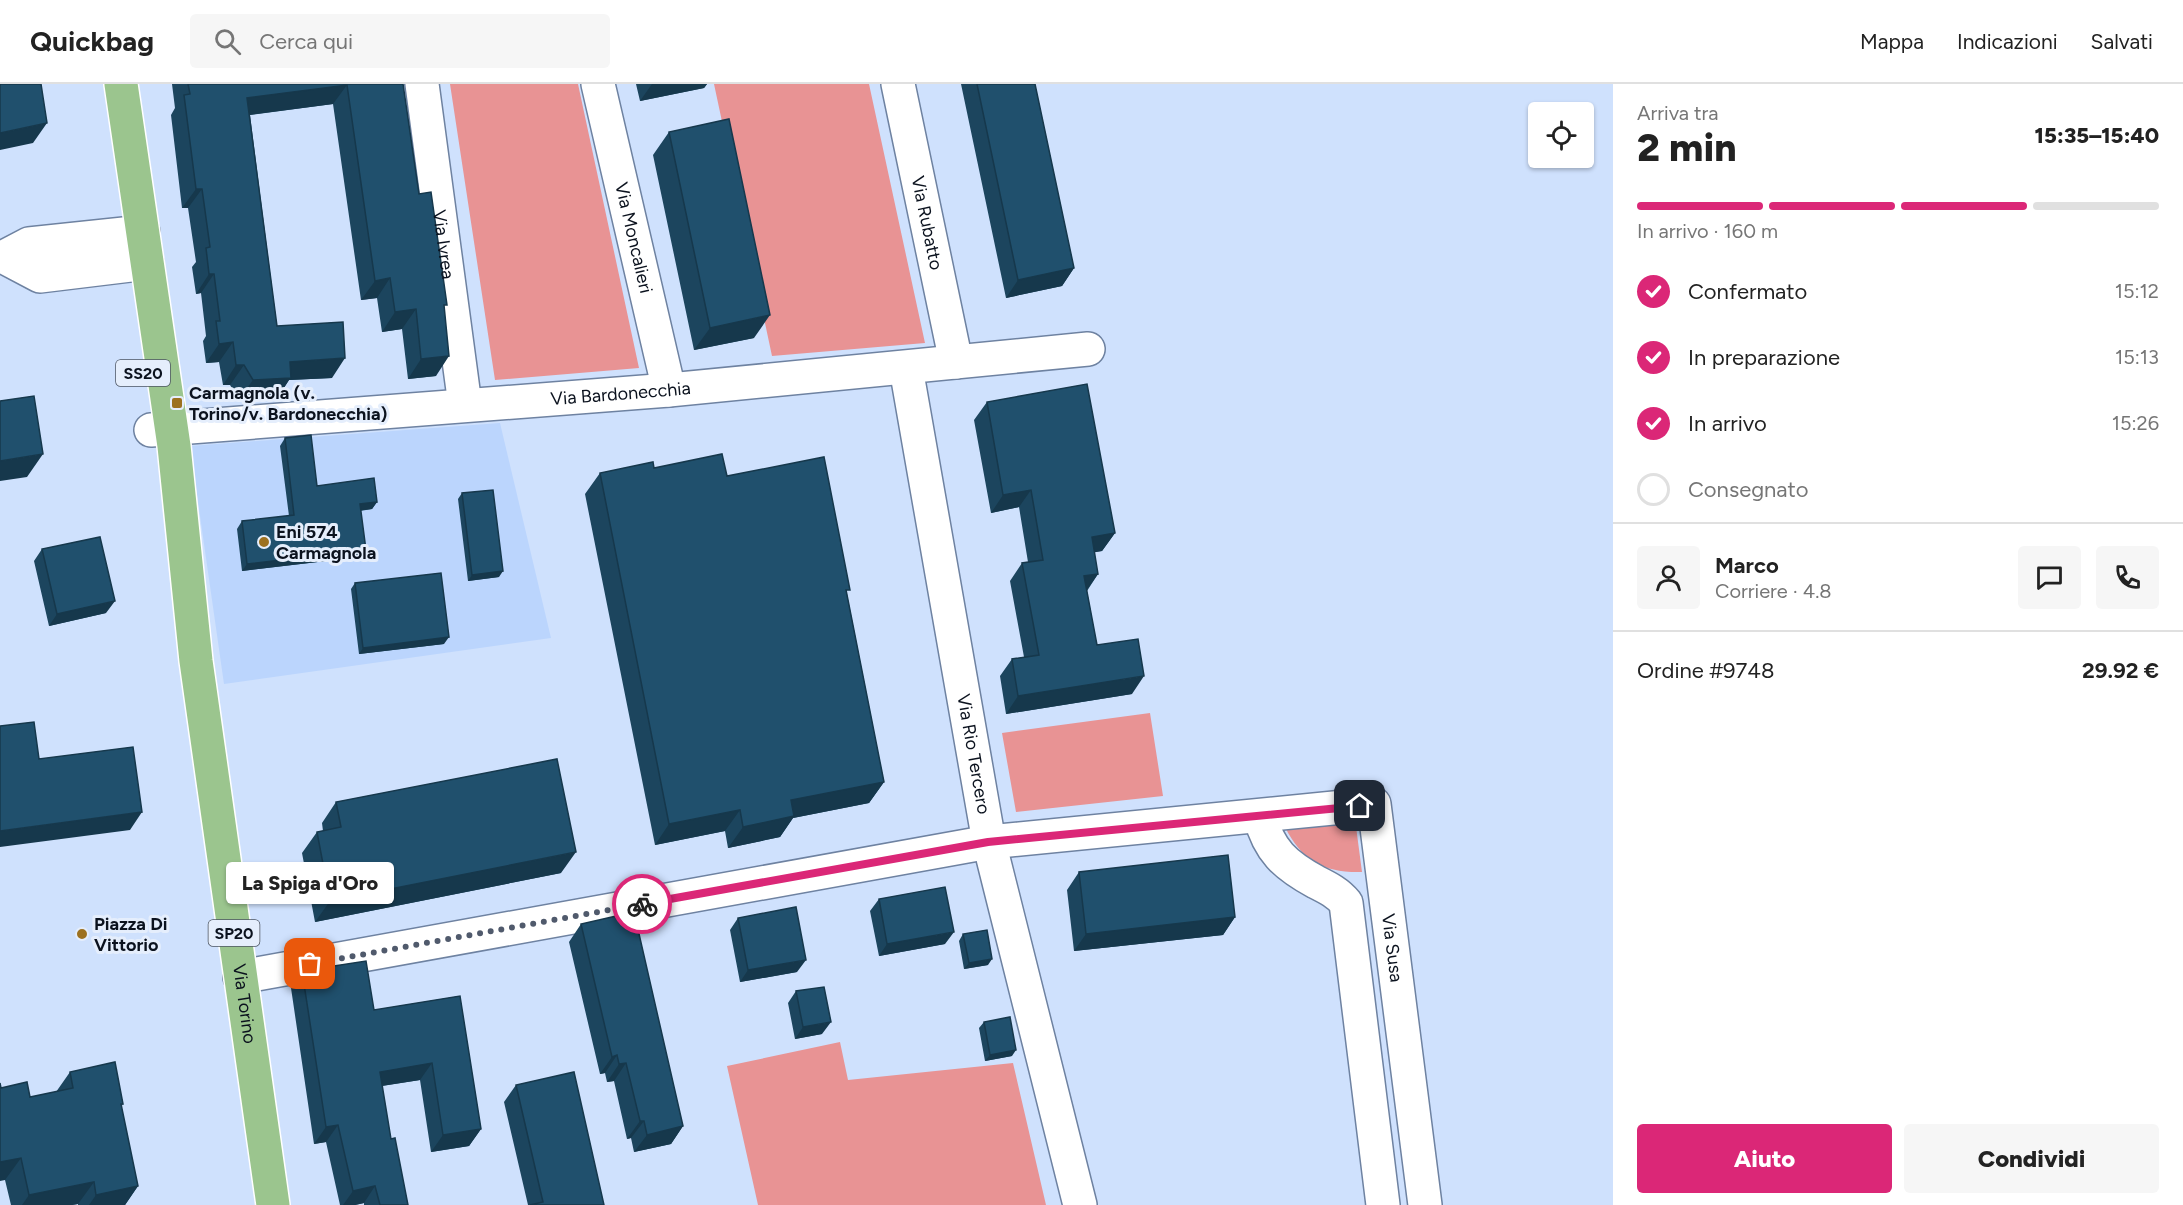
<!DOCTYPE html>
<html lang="it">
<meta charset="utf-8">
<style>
:root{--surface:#fff;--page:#f6f6f6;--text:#222;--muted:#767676;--line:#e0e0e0;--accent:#db2777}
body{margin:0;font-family:Figtree,sans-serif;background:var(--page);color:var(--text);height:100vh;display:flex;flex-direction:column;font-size:22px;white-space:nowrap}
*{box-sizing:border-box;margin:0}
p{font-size:20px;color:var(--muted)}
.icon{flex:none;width:33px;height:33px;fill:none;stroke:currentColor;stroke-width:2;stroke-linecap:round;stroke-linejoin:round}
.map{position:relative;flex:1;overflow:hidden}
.sheet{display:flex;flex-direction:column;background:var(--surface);width:570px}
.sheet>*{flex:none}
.tools{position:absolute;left:1528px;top:18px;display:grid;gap:12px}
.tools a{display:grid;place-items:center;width:66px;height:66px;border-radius:6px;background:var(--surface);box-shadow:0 2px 4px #0004;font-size:30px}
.pin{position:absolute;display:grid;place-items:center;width:51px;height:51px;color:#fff;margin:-26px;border-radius:12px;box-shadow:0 3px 9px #0006}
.courier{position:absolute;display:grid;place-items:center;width:60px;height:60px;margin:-30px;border:4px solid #db2777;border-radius:50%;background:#fff;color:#222;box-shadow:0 2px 8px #0007}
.bubble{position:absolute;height:42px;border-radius:6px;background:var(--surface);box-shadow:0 2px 4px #0004;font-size:20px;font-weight:800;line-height:42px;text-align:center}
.summary em{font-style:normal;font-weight:800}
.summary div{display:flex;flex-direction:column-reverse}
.summary{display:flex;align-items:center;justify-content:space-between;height:102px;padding:0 24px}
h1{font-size:39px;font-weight:800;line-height:45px}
.bar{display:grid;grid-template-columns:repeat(4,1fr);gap:9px 6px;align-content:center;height:72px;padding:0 24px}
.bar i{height:8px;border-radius:4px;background:var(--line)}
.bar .on{background:var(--accent)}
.bar p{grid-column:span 4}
.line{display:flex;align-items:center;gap:15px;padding:0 24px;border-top:2px solid var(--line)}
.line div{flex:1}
.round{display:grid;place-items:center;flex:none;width:63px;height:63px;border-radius:6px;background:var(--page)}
ol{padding:0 24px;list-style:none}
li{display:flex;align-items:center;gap:18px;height:66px}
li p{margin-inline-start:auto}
li .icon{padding:6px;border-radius:50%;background:var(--accent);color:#fff;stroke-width:4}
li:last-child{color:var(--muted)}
li i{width:33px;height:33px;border:3px solid var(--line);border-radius:50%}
.cta{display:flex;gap:12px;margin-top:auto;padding:12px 24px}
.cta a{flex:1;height:69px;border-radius:6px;background:var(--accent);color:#fff;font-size:24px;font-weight:800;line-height:69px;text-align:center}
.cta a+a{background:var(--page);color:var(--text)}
header{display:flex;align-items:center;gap:36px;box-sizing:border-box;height:84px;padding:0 30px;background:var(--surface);border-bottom:2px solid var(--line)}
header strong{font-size:28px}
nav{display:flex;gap:33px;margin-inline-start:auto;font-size:21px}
.search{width:420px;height:54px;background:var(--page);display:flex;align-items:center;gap:15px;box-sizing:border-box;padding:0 21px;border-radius:6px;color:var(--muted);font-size:22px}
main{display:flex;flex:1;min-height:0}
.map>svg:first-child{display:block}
.built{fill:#bbd5fd}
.green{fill:#e89394}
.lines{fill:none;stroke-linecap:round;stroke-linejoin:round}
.minor-casing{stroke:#6e82a1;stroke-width:36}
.major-casing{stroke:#fff;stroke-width:36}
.minor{stroke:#fff;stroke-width:33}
.major{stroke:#9bc58e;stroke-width:33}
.wall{fill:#1c455e}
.shaded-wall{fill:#16384c}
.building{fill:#20506d;stroke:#16384c;stroke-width:1.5}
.done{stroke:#505a6c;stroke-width:6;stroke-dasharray:0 10.8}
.route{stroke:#db2777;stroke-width:8}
.poi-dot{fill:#9c7120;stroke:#e5eefc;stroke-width:2}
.labels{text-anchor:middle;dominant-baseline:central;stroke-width:6;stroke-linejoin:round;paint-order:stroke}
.shield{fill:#e5eefc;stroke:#4c5461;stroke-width:1.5}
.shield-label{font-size:16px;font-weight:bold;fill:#0b121e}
.street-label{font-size:18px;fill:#0b121e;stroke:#e5eefc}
.poi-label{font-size:18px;font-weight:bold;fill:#0b121e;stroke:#e5eefc;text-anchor:start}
</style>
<header>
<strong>Quickbag</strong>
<div class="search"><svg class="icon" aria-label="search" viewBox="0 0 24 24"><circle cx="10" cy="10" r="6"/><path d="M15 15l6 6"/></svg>Cerca qui</div>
<nav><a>Mappa</a><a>Indicazioni</a><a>Salvati</a></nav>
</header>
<main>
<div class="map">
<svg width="1613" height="1121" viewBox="0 0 1613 1121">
<rect width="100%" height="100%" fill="#cfe1fd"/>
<path class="built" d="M 500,339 L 551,554 L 224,600 L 190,362 Z"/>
<path class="green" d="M 450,0 L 578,0 L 639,284 L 495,296 Z
M 714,0 L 869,0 L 925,259 L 772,272 Z
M 1150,629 L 1163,712 L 1016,728 L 1002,649 Z
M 1355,735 L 1362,788 C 1324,789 1302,777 1285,743 Z
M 840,958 L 848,996 L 1013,979 L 1046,1121 L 758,1121 L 727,982 Z"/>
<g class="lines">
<defs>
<g id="minor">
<path id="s1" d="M 422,0 L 465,321"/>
<path id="s2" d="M 598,0 L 669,306"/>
<path id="s3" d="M 898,0 L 956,278"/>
<path d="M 143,148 L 29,160 L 4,173 L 40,192 L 147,179"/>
<path id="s4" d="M 906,284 L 989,758 L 1080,1121"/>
<path id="s5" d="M 151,346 L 669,306 L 1088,265"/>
<path d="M 1260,732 C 1269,767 1285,781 1316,798 C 1328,804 1338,809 1346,819 L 1383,1121"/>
<path id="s6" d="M 240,893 L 989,758 L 1374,720 L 1425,1121"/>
</g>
<g id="major">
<path id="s7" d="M 121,0 L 174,362 L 196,577 L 273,1121"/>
</g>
</defs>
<use href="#minor" class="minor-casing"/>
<use href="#major" class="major-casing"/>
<use href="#minor" class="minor"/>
<use href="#major" class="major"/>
</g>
<path class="wall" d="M 172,0 L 403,0 L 419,110 L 444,225 L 436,292 L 408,295 L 402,245 L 382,248 L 377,214 L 361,216 L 333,20 L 250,31 L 277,242 L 332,294 L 289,296 L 278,313 L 239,315 L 230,301 L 223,301 L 219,278 L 206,279 L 203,257 L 206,252 L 201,209 L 196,210 L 192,183 L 196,178 L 188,124 L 182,124 L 171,31 L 175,24 Z
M 636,0 L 707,0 L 704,4 L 640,17 Z
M 961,0 L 1035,0 L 1074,184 L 1062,202 L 1006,214 Z
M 669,48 L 754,254 L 694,266 L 653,71 Z
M 987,318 L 1115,449 L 1102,467 L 1094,468 L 1098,490 L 1087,507 L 1097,561 L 1132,610 L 1006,630 L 1000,592 L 1012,575 L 1024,573 L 1010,497 L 1022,479 L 1028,478 L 1019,423 L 991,429 L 974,336 Z
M 285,354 L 317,402 L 377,418 L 372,425 L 360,427 L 366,466 L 360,473 L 242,487 L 237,445 L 242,437 L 289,432 L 280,362 Z
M 600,389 L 727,392 L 847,510 L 884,698 L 869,719 L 793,734 L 780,753 L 728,764 L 725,747 L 655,761 L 585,410 Z
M 462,409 L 499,493 L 468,497 L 458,415 Z
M 42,465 L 106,529 L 49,542 L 34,477 Z
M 355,499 L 444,560 L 359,570 L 351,505 Z
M 336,718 L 561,789 L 315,838 L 302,769 L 317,748 L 323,747 L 322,739 Z
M 1079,788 L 1235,833 L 1223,851 L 1074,867 L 1067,806 Z
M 879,815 L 945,860 L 879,872 L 870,827 Z
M 738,834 L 797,888 L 740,898 L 730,846 Z
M 581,840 L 683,1042 L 671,1060 L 634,1068 L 631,1054 L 627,1055 L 614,997 L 607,998 L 605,989 L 600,990 L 569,858 Z
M 963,850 L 988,881 L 964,885 L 959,857 Z
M 302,887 L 374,926 L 460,912 L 481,1045 L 469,1062 L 431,1068 L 420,996 L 382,1002 L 391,1055 L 408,1121 L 364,1121 L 364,1119 L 355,1121 L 340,1121 L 326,1058 L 314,1060 L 291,904 Z
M 796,907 L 822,950 L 795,955 L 788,919 Z
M 984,938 L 1012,972 L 985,977 L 979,944 Z
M 70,988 L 123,1020 L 121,1023 L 138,1102 L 125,1121 L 78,1121 L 78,1120 L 72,1121 L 11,1121 L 5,1096 L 1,1004 L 30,1013 L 56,1008 Z
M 516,1001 L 604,1121 L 528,1121 L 504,1018 Z"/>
<path class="shaded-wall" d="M 652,0 L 707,0 L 704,4 L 640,17 Z
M 347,1 L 333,20 L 234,33 L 247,14 Z
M 47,39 L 33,59 L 0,66 L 0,49 Z
M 196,105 L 202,105 L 188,124 L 182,124 Z
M 1074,184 L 1062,202 L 1006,214 L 1018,196 Z
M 209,190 L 214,190 L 201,209 L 196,210 Z
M 390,194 L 377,214 L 361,216 L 375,197 Z
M 416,225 L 402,245 L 382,248 L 395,228 Z
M 770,231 L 754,254 L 694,266 L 710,244 Z
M 233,258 L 219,278 L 206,279 L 219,260 Z
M 449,272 L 436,292 L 408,295 L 421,275 Z
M 345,274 L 332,294 L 289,296 L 278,313 L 239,315 L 253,296 L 290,278 Z
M 236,281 L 244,281 L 230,301 L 223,301 Z
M 43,370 L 27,393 L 0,397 L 0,377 Z
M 1031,406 L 1019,423 L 991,429 L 1003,411 Z
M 377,418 L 372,425 L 355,427 L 360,420 Z
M 1115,449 L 1102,467 L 1079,471 L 1092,453 Z
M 366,466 L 360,473 L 242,487 L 247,480 Z
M 503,487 L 499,493 L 468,497 L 472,491 Z
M 1098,490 L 1086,507 L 1084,492 Z
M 115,517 L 106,529 L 49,542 L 57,530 Z
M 449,553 L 444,560 L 359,570 L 363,564 Z
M 1144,592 L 1132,610 L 1006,630 L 1018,612 Z
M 884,698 L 869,719 L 793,734 L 780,753 L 728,764 L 743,743 L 791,716 Z
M 740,726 L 725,747 L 655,761 L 669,740 Z
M 142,728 L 130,746 L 0,763 L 0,747 Z
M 576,768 L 561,789 L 315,838 L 330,817 Z
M 1235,833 L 1223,851 L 1074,867 L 1086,850 Z
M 954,848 L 945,860 L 879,872 L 887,860 Z
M 992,875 L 988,881 L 964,885 L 969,879 Z
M 806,876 L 797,888 L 740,898 L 748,886 Z
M 831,938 L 822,950 L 795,955 L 803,943 Z
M 1016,966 L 1012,972 L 985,977 L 990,971 Z
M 617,971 L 605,989 L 600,990 L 612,973 Z
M 432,979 L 420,996 L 368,1004 L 380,988 Z
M 626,979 L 614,997 L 607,998 L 619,980 Z
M 640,1037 L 644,1037 L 631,1054 L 627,1055 Z
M 338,1041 L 326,1058 L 314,1060 L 326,1043 Z
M 683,1042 L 671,1060 L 634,1068 L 647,1051 Z
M 481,1045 L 469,1062 L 431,1068 L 443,1051 Z
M 21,1074 L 5,1096 L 0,1097 L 0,1078 Z
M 94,1098 L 78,1120 L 72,1121 L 22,1121 L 29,1111 Z
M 138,1102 L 125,1121 L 89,1121 L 96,1111 Z
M 375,1102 L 364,1119 L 355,1121 L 343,1121 L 353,1107 Z"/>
<path class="building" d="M 0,0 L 41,0 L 47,39 L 0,49 Z
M 188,0 L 403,0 L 419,110 L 431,108 L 447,221 L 444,221 L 449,272 L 421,275 L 416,225 L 395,228 L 390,194 L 375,197 L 347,1 L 247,14 L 277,242 L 343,238 L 345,274 L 290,278 L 291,294 L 253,296 L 244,281 L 236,281 L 233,258 L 219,260 L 216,237 L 220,237 L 214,190 L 209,190 L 206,164 L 210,163 L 202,105 L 196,105 L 184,11 L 190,10 Z
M 977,0 L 1035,0 L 1074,184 L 1018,196 Z
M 729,35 L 770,231 L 710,244 L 669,48 Z
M 1087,300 L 1115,449 L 1092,453 L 1098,490 L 1084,492 L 1097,561 L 1138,555 L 1144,592 L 1018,612 L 1012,575 L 1039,571 L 1022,479 L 1043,476 L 1031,406 L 1003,411 L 987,318 Z
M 34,312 L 43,370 L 0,377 L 0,317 Z
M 311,351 L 317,402 L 374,394 L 377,418 L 360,420 L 366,466 L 247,480 L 242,437 L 294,431 L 285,354 Z
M 722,370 L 727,392 L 824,373 L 850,506 L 846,506 L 884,698 L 791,716 L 794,732 L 743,743 L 740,726 L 669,740 L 600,389 L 653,378 L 654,384 Z
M 493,406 L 503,487 L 472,491 L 462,409 Z
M 100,453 L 115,517 L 57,530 L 42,465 Z
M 441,489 L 449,553 L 363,564 L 355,499 Z
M 34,638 L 39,675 L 133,663 L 142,728 L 0,747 L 0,642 Z
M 557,675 L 576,768 L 330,817 L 317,748 L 341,743 L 336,718 Z
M 1228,771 L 1235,833 L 1086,850 L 1079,788 Z
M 945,803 L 954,848 L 887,860 L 879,815 Z
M 796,823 L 806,876 L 748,886 L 738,834 Z
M 634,828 L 683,1042 L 647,1051 L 644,1037 L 640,1037 L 626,979 L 619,980 L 617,971 L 612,973 L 581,840 Z
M 987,846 L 992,875 L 969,879 L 963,850 Z
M 366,877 L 374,926 L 460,912 L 481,1045 L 443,1051 L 432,979 L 380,988 L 391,1055 L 395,1054 L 408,1121 L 380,1121 L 375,1102 L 353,1107 L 338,1041 L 326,1043 L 302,887 Z
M 824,903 L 831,938 L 803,943 L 796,907 Z
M 1010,933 L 1016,966 L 990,971 L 984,938 Z
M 115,978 L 123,1020 L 121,1020 L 138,1102 L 96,1111 L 94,1098 L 29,1111 L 21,1074 L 0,1078 L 0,999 L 1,1004 L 27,998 L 30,1013 L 73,1004 L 70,988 Z
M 574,988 L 604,1121 L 530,1121 L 543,1118 L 516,1001 Z"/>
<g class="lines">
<path class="done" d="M 310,880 L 642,820"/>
<path class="route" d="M 642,820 L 988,758 L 1360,722"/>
</g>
<g class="poi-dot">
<rect x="171" y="313" width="12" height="12" rx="3"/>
<circle cx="264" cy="458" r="6"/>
<circle cx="82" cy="850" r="6"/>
</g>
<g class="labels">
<g class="shield">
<rect x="116" y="276" width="54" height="26" rx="4.5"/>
<rect x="208.5" y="836" width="51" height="26" rx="4.5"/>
</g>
<g class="shield-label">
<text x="143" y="289">SS20</text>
<text x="234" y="849">SP20</text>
</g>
<g class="street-label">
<text stroke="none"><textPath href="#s3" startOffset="142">Via Rubatto</textPath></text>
<text stroke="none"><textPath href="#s2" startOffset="158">Via Moncalieri</textPath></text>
<text stroke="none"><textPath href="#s1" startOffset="162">Via Ivrea</textPath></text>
<text stroke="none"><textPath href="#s5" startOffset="471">Via Bardonecchia</textPath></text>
<text stroke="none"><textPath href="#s4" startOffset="392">Via Rio Tercero</textPath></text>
<text stroke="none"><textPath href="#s6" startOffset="1293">Via Susa</textPath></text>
<text stroke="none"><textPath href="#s7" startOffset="928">Via Torino</textPath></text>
</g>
<g class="poi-label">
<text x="189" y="309">Carmagnola (v.<tspan x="189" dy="21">Torino/v. Bardonecchia)</tspan></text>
<text x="276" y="448">Eni 574<tspan x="276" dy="21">Carmagnola</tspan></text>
<text x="94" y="840">Piazza Di<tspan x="94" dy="21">Vittorio</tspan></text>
</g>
</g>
</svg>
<div class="tools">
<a><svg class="icon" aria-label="locate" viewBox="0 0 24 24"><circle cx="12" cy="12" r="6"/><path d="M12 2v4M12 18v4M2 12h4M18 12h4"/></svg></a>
</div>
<div class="pin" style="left:310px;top:880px;background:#ea580c"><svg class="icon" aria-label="bag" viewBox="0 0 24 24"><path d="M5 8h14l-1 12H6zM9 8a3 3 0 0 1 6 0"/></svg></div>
<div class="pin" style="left:1360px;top:722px;background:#1f2937"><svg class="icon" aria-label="home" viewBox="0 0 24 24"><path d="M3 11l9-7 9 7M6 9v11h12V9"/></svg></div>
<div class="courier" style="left:642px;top:820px"><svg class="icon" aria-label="bike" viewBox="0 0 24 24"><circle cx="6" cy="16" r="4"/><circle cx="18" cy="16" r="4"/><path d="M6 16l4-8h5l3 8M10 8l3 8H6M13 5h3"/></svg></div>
<div class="bubble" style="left:226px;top:778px;width:168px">La Spiga d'Oro</div>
</div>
<section class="sheet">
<div class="summary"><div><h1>2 min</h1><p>Arriva tra</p></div><em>15:35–15:40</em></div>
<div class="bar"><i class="on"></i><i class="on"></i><i class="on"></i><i></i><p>In arrivo · 160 m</p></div>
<ol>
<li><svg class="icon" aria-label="check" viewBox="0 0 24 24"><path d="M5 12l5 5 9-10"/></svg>Confermato<p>15:12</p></li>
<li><svg class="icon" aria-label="check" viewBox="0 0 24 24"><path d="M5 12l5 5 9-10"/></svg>In preparazione<p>15:13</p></li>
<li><svg class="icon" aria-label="check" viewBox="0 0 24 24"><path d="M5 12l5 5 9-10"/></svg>In arrivo<p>15:26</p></li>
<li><i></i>Consegnato</li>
</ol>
<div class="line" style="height:108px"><a class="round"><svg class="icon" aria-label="person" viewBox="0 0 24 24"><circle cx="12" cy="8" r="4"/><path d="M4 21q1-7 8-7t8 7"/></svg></a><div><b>Marco</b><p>Corriere · 4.8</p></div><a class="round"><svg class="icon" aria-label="chat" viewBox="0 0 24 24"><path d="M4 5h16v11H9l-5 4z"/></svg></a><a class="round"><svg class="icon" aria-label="phone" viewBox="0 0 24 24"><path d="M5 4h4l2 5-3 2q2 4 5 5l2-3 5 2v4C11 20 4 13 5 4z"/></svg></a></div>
<div class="line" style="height:78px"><div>Ordine #9748</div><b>29.92 €</b></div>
<div class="cta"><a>Aiuto</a><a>Condividi</a></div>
</section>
</main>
